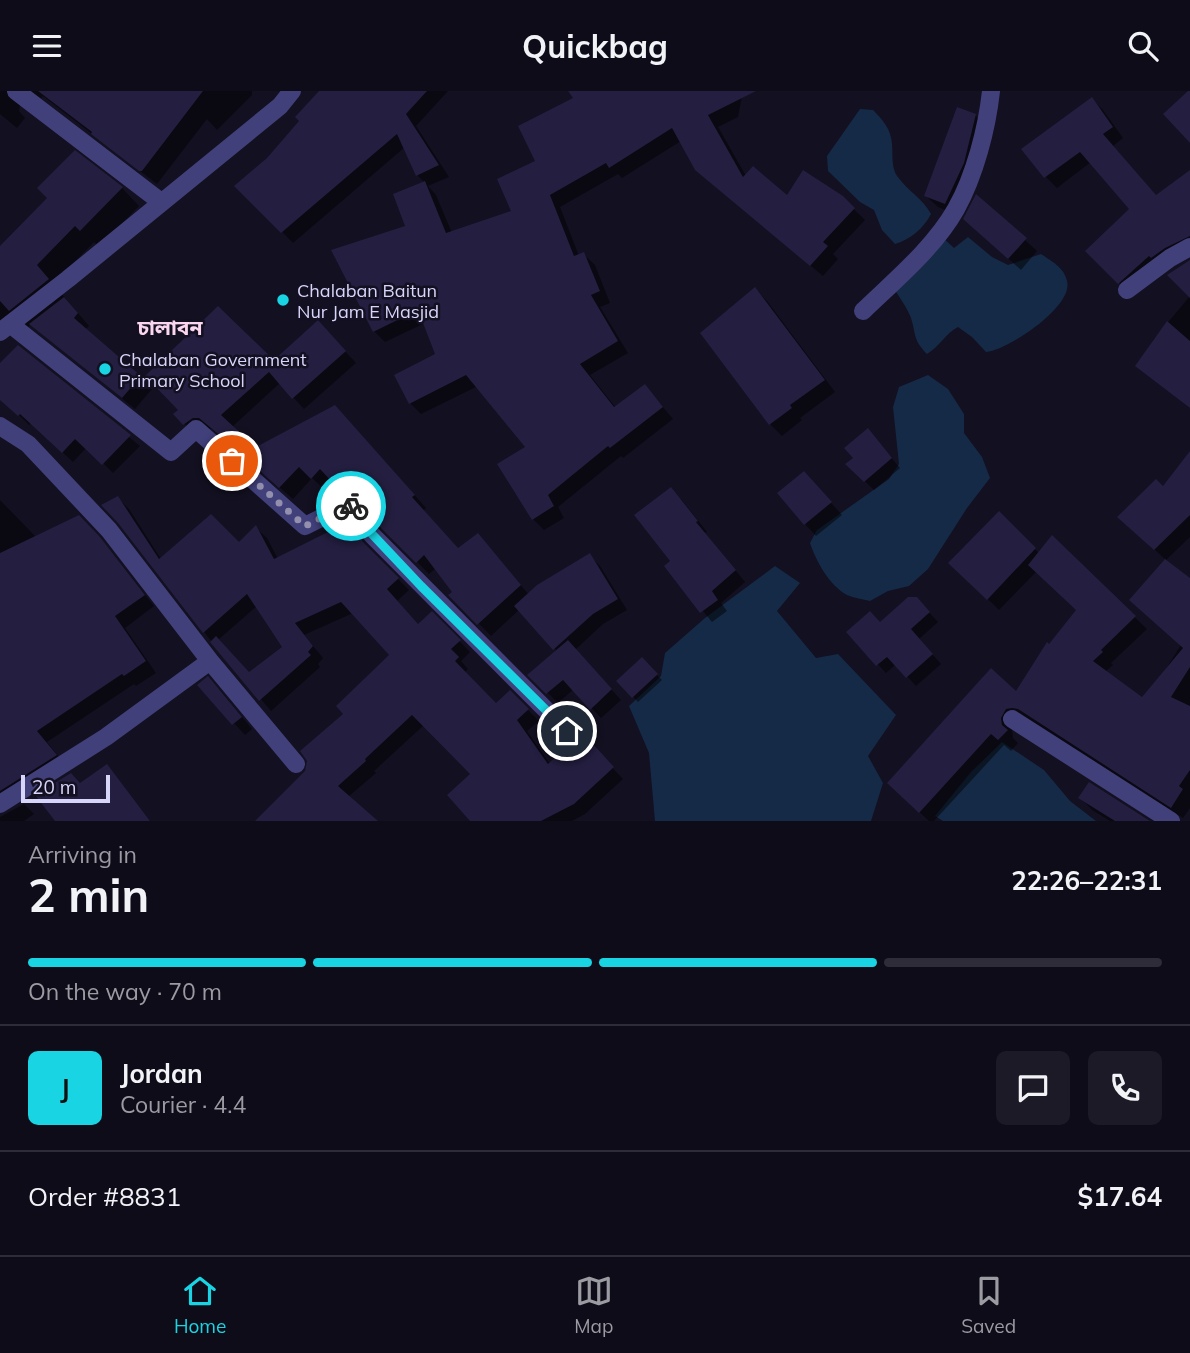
<!DOCTYPE html>
<meta charset="utf-8">
<style>
:root{--surface:#0e0c19;--page:#1c1a26;--text:#f1f3f6;--muted:#9b9ba2;--line:#2e2c38;--accent:#19d4e2}
body{margin:0;font-family:Mulish,"Noto Sans Bengali",sans-serif;background:var(--page);color:var(--text);height:100vh;display:flex;flex-direction:column;font-size:26px;white-space:nowrap}
*{box-sizing:border-box;margin:0}
p{font-size:23px;color:var(--muted)}
.icon{flex:none;width:38px;height:38px;fill:none;stroke:currentColor;stroke-width:2;stroke-linecap:round;stroke-linejoin:round}
.map{position:relative;height:730px;overflow:hidden}
.drawer{display:flex;flex-direction:column;background:var(--surface);flex:1}
.drawer>*{flex:none}
.scale{position:absolute;left:21px;bottom:18px;width:89px;box-sizing:border-box;padding-left:7px;border:4px solid #d8d5fa;border-top:0;font-size:19px;line-height:24px;white-space:nowrap;color:#d8d5fa;-webkit-text-stroke:5px #131021;paint-order:stroke}
.pin{position:absolute;display:grid;place-items:center;width:60px;height:60px;color:#fff;margin:-30px;border:4px solid #fff;border-radius:50%;box-shadow:0 2px 7px #0007}
.courier{position:absolute;display:grid;place-items:center;width:70px;height:70px;margin:-35px;border:5px solid #19d4e2;border-radius:50%;background:#fff;color:#222;box-shadow:0 2px 9px #0007}
.headline em{font-style:normal;font-weight:700}
.headline div{display:flex;flex-direction:column-reverse}
.headline{display:flex;align-items:center;justify-content:space-between;height:119px;padding:0 28px}
h1{font-size:46px;font-weight:700;line-height:52px}
.bar{display:grid;grid-template-columns:repeat(4,1fr);gap:10px 7px;align-content:center;height:84px;padding:0 28px}
.bar i{height:9px;border-radius:5px;background:var(--line)}
.bar .on{background:var(--accent)}
.bar p{grid-column:span 4}
.line{display:flex;align-items:center;gap:18px;padding:0 28px;border-top:2px solid var(--line)}
.line div{flex:1}
.round{display:grid;place-items:center;flex:none;width:74px;height:74px;border-radius:10px;background:var(--page)}
header{display:flex;justify-content:space-between;align-items:center;height:91px;padding:0 28px;background:var(--surface);font-size:32px;font-weight:700}
.menu{display:flex;justify-content:space-around;align-items:center;height:98px;border-top:2px solid var(--line);background:var(--surface);font-size:19px;color:var(--muted)}
.menu a{display:grid;justify-items:center;gap:4px}
.menu .on{color:var(--accent)}
.map>svg:first-child{display:block}
.water{fill:#152a46}
.shadow{fill:#0007;fill-rule:evenodd}
.building{fill:#241e40}
.lines{fill:none;stroke-linecap:round;stroke-linejoin:round}
.minor{stroke:#41407b;stroke-width:18}
.done{stroke:#9390ae;stroke-width:7;stroke-dasharray:0 12.6}
.route{stroke:#19d4e2;stroke-width:9}
.poi-dot{fill:#19d4e2;stroke:#131021;stroke-width:2.5}
.labels{text-anchor:middle;dominant-baseline:central;stroke-width:5;stroke-linejoin:round;paint-order:stroke}
.poi-label{font-size:18px;fill:#d8d5fa;stroke:#131021;text-anchor:start}
.quarter-label{font-size:21px;font-weight:bold;fill:#fbd7ef;stroke:#131021}
</style>
<header><svg class="icon" aria-label="menu" viewBox="0 0 24 24"><path d="M4 6h16M4 12h16M4 18h16"/></svg>Quickbag<svg class="icon" aria-label="search" viewBox="0 0 24 24"><circle cx="10" cy="10" r="6"/><path d="M15 15l6 6"/></svg></header>
<div class="map">
<svg width="1190" height="730" viewBox="0 0 1190 730">
<rect width="100%" height="100%" fill="#131021"/>
<path class="water" d="M 860,18 L 873,19 C 883,29 891,38 892,53 C 893,63 891,76 897,85 C 908,100 923,108 931,123 C 923,138 911,148 895,153 L 882,139 L 874,119 L 860,111 L 828,80 L 827,65 Z
M 941,145 L 954,157 L 968,146 L 992,166 L 1008,174 L 1041,163 C 1051,170 1064,176 1067,190 C 1074,215 1008,259 986,261 L 972,246 L 958,236 C 945,243 940,255 927,263 C 913,249 916,243 911,227 C 907,216 899,206 893,196 Z
M 928,284 L 948,298 L 964,323 L 964,342 L 982,366 L 990,387 L 967,417 L 928,478 L 909,495 L 888,500 L 870,510 C 863,508 854,507 847,504 C 829,494 816,470 810,452 L 817,439 L 889,388 L 899,373 L 893,316 L 899,296 Z
M 775,475 L 800,492 L 777,520 L 816,567 L 838,563 L 896,624 L 868,665 L 883,692 L 871,730 L 655,730 L 649,662 L 629,615 L 661,585 L 665,562 L 705,527 Z
M 1002,651 L 1044,679 L 1070,710 L 1096,730 L 943,730 L 935,725 L 971,681 Z"/>
<path class="shadow" d="M 0,0 L 252,0 L 252,4 L 217,39 L 207,28 L 157,93 L 43,5 L 41,7 L 32,2 L 21,7 L 19,20 L 25,27 L 17,37 L 0,23 Z
M 321,0 L 448,0 L 416,35 L 449,86 L 428,95 L 436,104 L 452,142 L 514,121 L 538,71 L 576,8 L 570,0 L 743,0 L 738,26 L 718,36 L 746,85 L 787,107 L 841,106 L 865,129 L 833,163 L 838,168 L 823,185 L 709,90 L 681,50 L 622,87 L 618,83 L 560,116 L 579,165 L 583,163 L 595,174 L 610,212 L 600,216 L 628,262 L 590,284 L 616,317 L 645,295 L 673,328 L 623,367 L 621,365 L 558,416 L 564,427 L 544,439 L 533,428 L 528,356 L 478,295 L 421,323 L 410,312 L 438,264 L 425,232 L 385,251 L 374,240 L 408,136 L 425,92 L 417,84 L 405,56 L 293,152 L 237,95 L 268,68 L 302,30 Z
M 1092,8 L 1103,19 L 1123,47 L 1113,55 L 1157,106 L 1190,81 L 1190,160 L 1130,203 L 1088,160 L 1131,118 L 1091,71 L 1057,97 L 1046,86 Z
M 975,24 L 987,36 L 957,124 L 938,116 L 926,105 Z
M 75,61 L 122,97 L 139,115 L 99,156 L 94,151 L 53,193 L 89,235 L 85,239 L 152,298 L 135,318 L 31,233 L 28,236 L 14,223 L 0,235 L 0,157 L 50,107 Z
M 977,105 L 1037,160 L 1021,179 L 977,140 Z
M 1190,171 L 1190,317 L 1138,275 L 1154,248 L 1190,205 Z
M 755,198 L 767,210 L 835,301 L 800,327 L 802,329 L 782,345 L 770,333 L 702,242 Z
M 329,243 L 356,272 L 304,318 L 280,292 L 232,336 L 255,358 L 347,328 L 426,417 L 423,420 L 458,459 L 478,444 L 529,504 L 590,465 L 600,475 L 627,519 L 603,533 L 575,559 L 621,609 L 601,627 L 574,598 L 558,612 L 530,584 L 557,560 L 519,519 L 491,545 L 451,504 L 454,501 L 436,477 L 429,483 L 382,435 L 367,415 L 357,415 L 333,390 L 324,398 L 312,387 L 293,408 L 212,338 L 204,338 L 196,344 L 176,324 Z
M 18,256 L 140,355 L 113,382 L 87,356 L 73,371 L 31,332 L 29,334 L 0,305 L 0,274 Z
M 876,349 L 900,377 L 874,399 L 848,374 Z
M 1190,363 L 1190,446 L 1166,469 L 1131,437 Z
M 815,394 L 842,424 L 816,445 L 805,433 Z
M 118,407 L 129,418 L 161,468 L 239,453 L 256,437 L 267,447 L 278,468 L 348,433 L 375,465 L 409,499 L 397,510 L 419,535 L 432,522 L 470,561 L 461,570 L 468,578 L 464,582 L 496,614 L 510,601 L 539,630 L 527,640 L 550,673 L 592,655 L 623,688 L 585,723 L 572,730 L 472,730 L 473,683 L 424,634 L 374,680 L 376,682 L 348,706 L 307,681 L 345,624 L 392,564 L 353,522 L 304,544 L 323,567 L 318,573 L 320,576 L 271,620 L 212,551 L 119,431 ZM 257,515 L 284,556 L 249,583 L 218,549 Z
M 681,408 L 707,441 L 705,442 L 745,491 L 721,512 L 727,520 L 712,531 L 666,475 L 672,470 Z
M 0,409 L 36,446 L 79,426 L 111,460 L 154,515 L 125,537 L 156,582 L 136,595 L 134,593 L 47,651 L 66,675 L 0,720 Z
M 999,423 L 1040,463 L 1053,447 L 1147,538 L 1111,572 L 1113,574 L 1105,581 L 1142,609 L 1160,587 L 1181,554 L 1190,490 L 1190,717 L 1183,727 L 1032,630 L 1025,628 L 1018,630 L 1012,639 L 1013,647 L 1018,652 L 1011,660 L 1004,654 L 934,730 L 929,730 L 901,704 L 1017,602 L 1049,555 L 1078,519 L 1037,480 L 999,519 L 951,472 Z
M 925,517 L 938,531 L 919,548 L 941,573 L 916,595 L 896,573 L 886,582 L 848,541 L 881,533 Z
M 642,569 L 662,589 L 638,611 L 619,590 Z
M 199,594 L 220,599 L 252,638 L 245,644 Z
M 107,675 L 150,730 L 57,730 L 80,693 Z
M 1081,707 L 1147,730 L 1110,730 L 1092,719 Z
M 24,713 L 34,723 L 24,730 L 0,730 L 0,722 L 0,726 Z"/>
<path class="building" d="M 38,0 L 203,0 L 142,80 L 139,80 L 91,43 L 92,41 Z
M 319,0 L 427,0 L 406,23 L 439,74 L 416,85 L 397,43 L 281,142 L 234,95 L 267,67 L 299,30 L 295,26 Z
M 568,0 L 756,0 L 708,24 L 743,86 L 753,75 L 787,104 L 803,79 L 843,105 L 855,117 L 823,151 L 828,155 L 810,175 L 695,79 L 672,37 L 609,77 L 606,72 L 550,104 L 574,165 L 584,161 L 600,200 L 591,204 L 618,250 L 580,273 L 614,316 L 645,293 L 663,316 L 610,357 L 608,355 L 548,404 L 554,415 L 532,429 L 497,373 L 525,356 L 466,284 L 409,313 L 394,284 L 435,263 L 418,219 L 373,241 L 331,159 L 405,135 L 393,103 L 425,90 L 446,142 L 511,120 L 497,88 L 535,70 L 518,35 L 573,7 Z
M 1188,0 L 1190,0 L 1190,52 L 1163,23 Z
M 1092,6 L 1113,36 L 1103,43 L 1156,104 L 1190,79 L 1190,145 L 1165,157 L 1151,167 L 1149,165 L 1118,193 L 1085,160 L 1129,118 L 1080,61 L 1044,87 L 1021,58 Z
M 957,16 L 976,23 L 964,72 L 945,113 L 924,105 Z
M 75,59 L 123,96 L 80,140 L 75,135 L 37,174 L 49,188 L 9,220 L 0,210 L 0,155 L 47,107 L 37,97 Z
M 976,103 L 1027,147 L 1008,168 L 963,128 Z
M 1190,169 L 1190,207 L 1167,184 Z
M 755,196 L 825,289 L 790,314 L 792,317 L 769,334 L 700,242 Z
M 64,206 L 78,222 L 74,227 L 141,285 L 122,307 L 29,233 Z
M 218,215 L 274,269 L 318,229 L 346,260 L 292,308 L 269,281 L 221,324 L 247,348 L 236,358 L 199,327 L 193,327 L 183,334 L 173,323 L 178,319 L 145,285 Z
M 1167,230 L 1190,250 L 1190,317 L 1135,275 Z
M 18,254 L 131,344 L 102,374 L 75,348 L 62,362 L 20,323 L 18,325 L 0,309 L 0,272 Z
M 335,314 L 415,404 L 412,406 L 458,457 L 478,442 L 521,494 L 477,534 L 448,504 L 452,501 L 424,464 L 416,472 L 381,437 L 358,406 L 350,402 L 343,403 L 320,378 L 311,388 L 299,376 L 279,397 L 240,362 L 256,356 Z
M 868,337 L 892,367 L 864,391 L 845,373 L 853,367 L 844,357 Z
M 1190,360 L 1190,424 L 1154,459 L 1117,426 L 1156,388 L 1163,395 Z
M 804,380 L 832,411 L 804,434 L 777,402 Z
M 671,396 L 698,430 L 696,431 L 736,479 L 712,500 L 718,509 L 700,522 L 664,475 L 670,470 L 634,424 Z
M 118,405 L 159,468 L 211,423 L 239,451 L 256,434 L 274,468 L 348,431 L 364,452 L 399,487 L 387,498 L 418,533 L 432,520 L 461,549 L 451,558 L 459,566 L 455,570 L 496,612 L 510,599 L 529,618 L 517,629 L 548,673 L 582,641 L 614,676 L 574,713 L 541,730 L 470,730 L 447,704 L 470,683 L 412,624 L 365,668 L 366,670 L 338,695 L 378,730 L 255,730 L 305,680 L 307,670 L 300,660 L 343,623 L 336,615 L 389,564 L 341,511 L 295,532 L 313,555 L 308,561 L 311,564 L 259,610 L 210,551 L 216,545 L 249,581 L 282,556 L 247,503 L 203,542 L 118,432 L 101,414 Z
M 999,420 L 1036,457 L 987,509 L 948,472 Z
M 79,424 L 100,446 L 145,504 L 115,525 L 146,570 L 124,585 L 122,583 L 37,640 L 57,664 L 0,700 L 0,462 Z
M 1052,444 L 1136,525 L 1101,559 L 1103,561 L 1093,570 L 1142,606 L 1183,557 L 1129,509 L 1165,468 L 1190,487 L 1190,576 L 1171,606 L 1190,615 L 1190,679 L 1179,695 L 1183,698 L 1171,717 L 1018,618 L 1012,617 L 1006,618 L 1001,627 L 1002,634 L 1008,639 L 998,649 L 991,643 L 919,722 L 887,692 L 991,577 L 1016,600 L 1047,551 L 1049,553 L 1076,519 L 1028,474 Z
M 590,462 L 618,508 L 593,523 L 553,559 L 514,515 L 537,494 Z
M 908,506 L 917,506 L 930,521 L 911,538 L 933,563 L 906,587 L 887,566 L 876,575 L 846,541 L 870,520 L 880,531 Z
M 568,549 L 612,598 L 590,619 L 563,589 L 546,603 L 527,584 Z
M 642,566 L 658,583 L 632,607 L 616,590 Z
M 208,585 L 242,626 L 232,634 L 197,594 Z
M 107,673 L 150,730 L 55,730 L 35,704 L 71,682 L 80,692 Z
M 1089,691 L 1150,730 L 1115,730 L 1078,707 Z"/>
<g class="lines">
<path class="minor" d="M 16,0 L 161,111
M 1127,199 L 1170,167 L 1190,156
M 863,220 C 895,189 934,157 956,118 C 975,84 987,37 991,0
M 10,233 L 171,361 L 196,338 L 305,435 L 349,413 L 372,444 L 567,640
M 0,241 L 68,188 L 280,15 L 292,0
M 0,335 L 28,353 L 109,439 L 210,570 L 296,673
M 1012,628 L 1171,730
M 0,713 L 106,646 L 210,570"/>
</g>
<g class="lines">
<path class="done" d="M 232,370 L 305,435 L 349,413 L 351,415"/>
<path class="route" d="M 351,415 L 372,443 L 421,495 L 567,640"/>
</g>
<g class="poi-dot">
<circle cx="283" cy="209" r="7"/>
<circle cx="105" cy="278" r="7"/>
</g>
<g class="labels">
<g class="poi-label">
<text x="297" y="199">Chalaban Baitun<tspan x="297" dy="21">Nur Jam E Masjid</tspan></text>
<text x="119" y="268">Chalaban Government<tspan x="119" dy="21">Primary School</tspan></text>
</g>
<g class="quarter-label">
<text x="170" y="236">চালাবন</text>
</g>
</g>
</svg>
<div class="scale">20 m</div>
<div class="pin" style="left:232px;top:370px;background:#ea580c"><svg class="icon" aria-label="bag" viewBox="0 0 24 24"><path d="M5 8h14l-1 12H6zM9 8a3 3 0 0 1 6 0"/></svg></div>
<div class="pin" style="left:567px;top:640px;background:#1f2937"><svg class="icon" aria-label="home" viewBox="0 0 24 24"><path d="M3 11l9-7 9 7M6 9v11h12V9"/></svg></div>
<div class="courier" style="left:351px;top:415px"><svg class="icon" aria-label="bike" viewBox="0 0 24 24"><circle cx="6" cy="16" r="4"/><circle cx="18" cy="16" r="4"/><path d="M6 16l4-8h5l3 8M10 8l3 8H6M13 5h3"/></svg></div>
</div>
<section class="drawer">
<div class="headline"><div><h1>2 min</h1><p>Arriving in</p></div><em>22:26–22:31</em></div>
<div class="bar"><i class="on"></i><i class="on"></i><i class="on"></i><i></i><p>On the way · 70 m</p></div>
<div class="line" style="height:126px"><b class="round" style="background:var(--accent);color:#111">J</b><div><b>Jordan</b><p>Courier · 4.4</p></div><a class="round"><svg class="icon" aria-label="chat" viewBox="0 0 24 24"><path d="M4 5h16v11H9l-5 4z"/></svg></a><a class="round"><svg class="icon" aria-label="phone" viewBox="0 0 24 24"><path d="M5 4h4l2 5-3 2q2 4 5 5l2-3 5 2v4C11 20 4 13 5 4z"/></svg></a></div>
<div class="line" style="height:91px"><div>Order #8831</div><b>$17.64</b></div>
</section>
<nav class="menu">
<a class="on"><svg class="icon" aria-label="home" viewBox="0 0 24 24"><path d="M3 11l9-7 9 7M6 9v11h12V9"/></svg>Home</a>
<a><svg class="icon" aria-label="map" viewBox="0 0 24 24"><path d="M3 6l6-2 6 2 6-2v14l-6 2-6-2-6 2zM9 4v14M15 6v14"/></svg>Map</a>
<a><svg class="icon" aria-label="saved" viewBox="0 0 24 24"><path d="M7 4h10v16l-5-4-5 4z"/></svg>Saved</a>
</nav>
